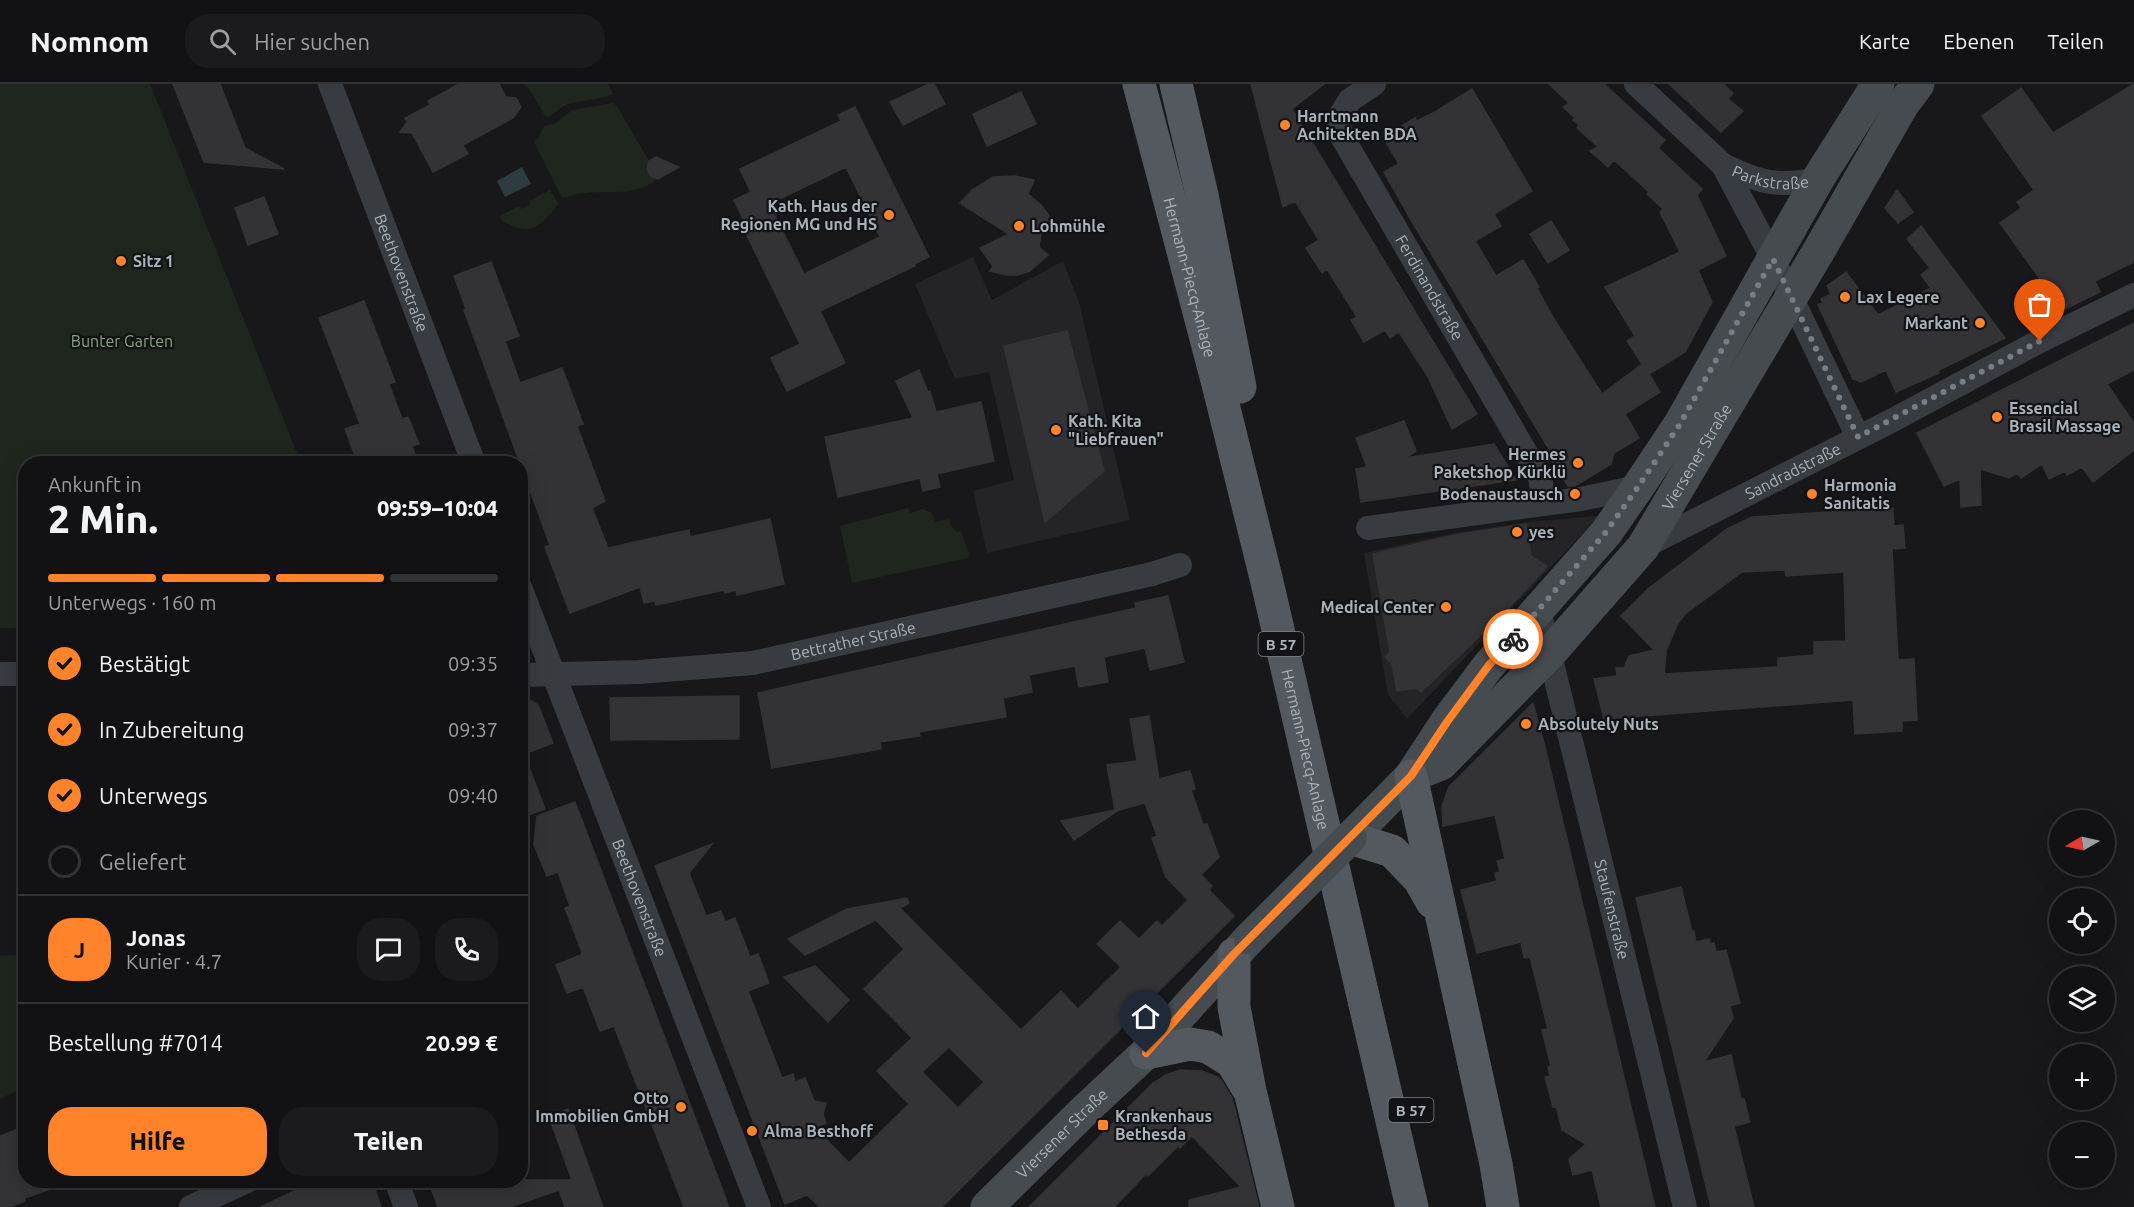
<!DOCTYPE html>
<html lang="de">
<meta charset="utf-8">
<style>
:root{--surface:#121214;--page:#1b1b1d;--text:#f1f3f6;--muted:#9c9ea0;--line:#313234;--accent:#ff832b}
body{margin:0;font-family:Ubuntu,sans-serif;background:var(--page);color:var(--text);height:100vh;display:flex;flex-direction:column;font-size:22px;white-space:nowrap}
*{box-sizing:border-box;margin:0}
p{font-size:20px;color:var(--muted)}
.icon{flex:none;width:33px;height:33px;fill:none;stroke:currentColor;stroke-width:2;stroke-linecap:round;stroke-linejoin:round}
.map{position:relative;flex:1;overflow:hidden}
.drawer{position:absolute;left:18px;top:372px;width:510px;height:732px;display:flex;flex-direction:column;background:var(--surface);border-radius:24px;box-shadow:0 6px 24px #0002,0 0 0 2px var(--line)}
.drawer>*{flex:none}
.needle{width:39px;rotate:261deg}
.fabs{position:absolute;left:2049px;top:726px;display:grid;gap:12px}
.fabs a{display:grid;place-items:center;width:66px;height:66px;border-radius:50%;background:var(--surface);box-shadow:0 6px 24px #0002,0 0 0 2px var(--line);font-size:30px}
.pin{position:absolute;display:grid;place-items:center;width:51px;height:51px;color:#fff;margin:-62px -26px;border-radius:50% 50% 50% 0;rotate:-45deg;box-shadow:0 0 6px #0007}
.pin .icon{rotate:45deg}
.courier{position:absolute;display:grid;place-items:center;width:60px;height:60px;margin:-30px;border:4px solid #ff832b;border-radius:50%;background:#fff;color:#222;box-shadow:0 2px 8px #0007}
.head em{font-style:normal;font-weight:800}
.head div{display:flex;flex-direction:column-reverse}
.head{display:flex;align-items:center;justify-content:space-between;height:102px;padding:0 30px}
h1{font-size:39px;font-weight:800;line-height:45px}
.bar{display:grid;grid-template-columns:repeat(4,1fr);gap:9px 6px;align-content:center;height:72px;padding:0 30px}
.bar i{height:8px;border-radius:4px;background:var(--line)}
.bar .selected{background:var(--accent)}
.bar p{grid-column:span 4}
.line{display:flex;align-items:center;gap:15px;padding:0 30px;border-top:2px solid var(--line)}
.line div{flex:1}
.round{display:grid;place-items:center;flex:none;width:63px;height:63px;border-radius:24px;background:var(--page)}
ol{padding:0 30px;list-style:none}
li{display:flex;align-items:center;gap:18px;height:66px}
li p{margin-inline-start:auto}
li .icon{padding:6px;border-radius:50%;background:var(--accent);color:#111;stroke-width:4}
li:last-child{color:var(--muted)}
li i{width:33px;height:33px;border:3px solid var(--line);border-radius:50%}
.action{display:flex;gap:12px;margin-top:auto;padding:12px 30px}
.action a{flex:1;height:69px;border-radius:24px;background:var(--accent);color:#111;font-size:24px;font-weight:800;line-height:69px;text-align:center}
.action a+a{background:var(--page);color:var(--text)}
header{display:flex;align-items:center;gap:36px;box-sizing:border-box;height:84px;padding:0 30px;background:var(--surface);border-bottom:2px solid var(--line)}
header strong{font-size:28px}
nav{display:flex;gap:33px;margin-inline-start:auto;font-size:21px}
.search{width:420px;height:54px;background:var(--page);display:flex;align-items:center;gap:15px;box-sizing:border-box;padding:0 21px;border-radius:24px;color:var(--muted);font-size:22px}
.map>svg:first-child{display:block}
.built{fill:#242427}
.green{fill:#1e261d}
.water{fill:#2c3c3f}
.building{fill:#333336;stroke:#313336;stroke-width:1.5;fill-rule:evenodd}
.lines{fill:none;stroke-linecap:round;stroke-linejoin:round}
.street{stroke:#383b3f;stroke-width:24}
.secondary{stroke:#464b50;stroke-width:33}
.primary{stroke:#54595f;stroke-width:33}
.secondary-bridge{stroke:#464b50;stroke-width:33}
.done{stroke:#767d83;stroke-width:6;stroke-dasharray:0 10.8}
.route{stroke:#ff832b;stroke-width:8}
.poi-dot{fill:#ff832b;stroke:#131315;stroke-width:2}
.labels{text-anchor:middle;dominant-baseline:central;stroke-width:4.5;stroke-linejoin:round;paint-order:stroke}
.shield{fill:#131315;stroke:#7c8389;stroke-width:1.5}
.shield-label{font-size:15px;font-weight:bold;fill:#a9b3bb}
.poi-label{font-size:16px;font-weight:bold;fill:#a9b3bb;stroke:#131315;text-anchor:start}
.street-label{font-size:16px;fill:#a9b3bb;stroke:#131315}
.park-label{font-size:16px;fill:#86a77e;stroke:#131315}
</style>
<header>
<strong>Nomnom</strong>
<div class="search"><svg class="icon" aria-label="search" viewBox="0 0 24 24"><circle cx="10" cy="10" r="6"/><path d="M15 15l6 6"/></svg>Hier suchen</div>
<nav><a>Karte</a><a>Ebenen</a><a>Teilen</a></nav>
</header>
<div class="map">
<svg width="2134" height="1123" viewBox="0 0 2134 1123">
<rect width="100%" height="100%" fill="#18181a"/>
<path class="built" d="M 973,173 L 992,216 L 1063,177 L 1079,218 L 1130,436 L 987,469 L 973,407 L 1014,396 L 989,288 L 955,295 L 915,200 Z
M 1599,432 L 1407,635 L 1388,610 L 1364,469 L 1455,449 L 1528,438 Z"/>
<path class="green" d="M 0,0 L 150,0 L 301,379 L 26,380 L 25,544 L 0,544 Z
M 524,0 L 608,0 L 613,10 L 606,13 L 567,20 L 549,33 L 545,32 L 532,9 Z
M 613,19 L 617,22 L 649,77 L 647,85 L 650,92 L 658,95 C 633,113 614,106 585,109 C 577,109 570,113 562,114 L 534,58 L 539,53 L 544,42 L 554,40 L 572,26 Z
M 550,106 L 558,119 L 557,122 C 537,146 531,152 502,137 L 499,132 L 519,122 L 521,125 L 530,120 L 529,117 Z
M 908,424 L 910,429 L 923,425 L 932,429 L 935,438 L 949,435 L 951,442 L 957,448 L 961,447 L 969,470 L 968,474 L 852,499 L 840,442 Z
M 0,871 L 25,871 L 26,1002 L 0,1015 Z"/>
<path class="water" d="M 522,83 L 531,100 L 505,113 L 497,97 Z"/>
<path class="building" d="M 173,0 L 220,0 L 245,64 L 284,85 L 204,78 Z
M 459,0 L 499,0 L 506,13 L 516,14 L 521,23 L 513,34 L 463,61 L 468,70 L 433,88 L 412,49 L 400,48 L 407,38 L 405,34 L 430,21 L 428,17 Z
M 929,0 L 934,0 L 945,20 L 903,41 L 890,18 Z
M 1251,0 L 1324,0 L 1292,25 L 1477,330 L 1452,345 L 1428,293 L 1399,248 L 1390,254 L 1385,246 L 1364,258 L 1351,236 L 1357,233 L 1327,185 L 1322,189 L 1306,164 L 1319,156 L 1295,117 L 1283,123 Z
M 1549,0 L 1604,0 L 1665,56 L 1658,64 L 1702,105 L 1697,111 L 1726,172 L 1698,186 L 1712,218 L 1685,268 L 1649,290 L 1660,308 L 1625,330 L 1639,354 L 1614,369 L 1611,380 L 1575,402 L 1568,402 L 1551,375 L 1552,370 L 1411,136 L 1384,88 L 1399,80 L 1383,53 L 1415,34 L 1417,37 L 1435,28 L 1472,5 L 1532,107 L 1494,130 L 1501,142 L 1475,157 L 1496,192 L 1523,176 L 1539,203 L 1537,204 L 1554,235 L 1602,310 L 1642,280 L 1627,257 L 1635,252 L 1605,203 L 1680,168 L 1660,128 L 1663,125 L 1647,110 L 1649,108 L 1614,76 L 1608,83 L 1590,67 L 1598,63 L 1577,44 L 1579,41 L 1573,36 L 1575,34 L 1563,23 L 1569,19 Z
M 1669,0 L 1723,0 L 1733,9 L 1728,15 L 1743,27 L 1721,48 Z
M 2134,0 L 2134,178 L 2095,197 L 2100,208 L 2059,228 L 2050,209 L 2000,139 L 2021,124 L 2017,118 L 2034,106 L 1982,32 L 2021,4 L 2053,49 Z
M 1021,8 L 1036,40 L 987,62 L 973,30 Z
M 855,23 L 929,173 L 914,180 L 915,182 L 820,227 L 845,279 L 787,307 L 771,274 L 800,260 L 743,143 L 746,141 L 734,116 L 751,108 L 740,85 L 841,37 L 838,31 ZM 846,83 L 880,153 L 804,190 L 769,120 Z
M 656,73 L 679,83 L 658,95 L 650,92 L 647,85 L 649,77 Z
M 1015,92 L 1034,96 L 1028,110 L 1042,122 L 1054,139 L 1042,141 L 1039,163 L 1048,171 L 1030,187 L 1017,191 L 1007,191 L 990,187 L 993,182 L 980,164 L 1009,150 L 960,119 L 972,106 L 993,93 Z
M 1897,106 L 1913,128 L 1898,139 L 1885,124 Z
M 264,113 L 278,150 L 248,161 L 235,124 Z
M 1551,137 L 1569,166 L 1548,179 L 1530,150 Z
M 1921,142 L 2005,254 L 1939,286 L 1939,289 L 1896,308 L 1886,286 L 1861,298 L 1853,295 L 1818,221 L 1823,219 L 1821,215 L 1831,210 L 1827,202 L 1846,188 L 1878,231 L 1931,204 L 1921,191 L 1930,184 L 1907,155 Z
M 491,178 L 519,252 L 505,257 L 520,299 L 562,284 L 583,340 L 577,342 L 605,417 L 592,424 L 608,464 L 689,446 L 690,453 L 770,435 L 784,500 L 737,511 L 736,506 L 725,509 L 724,506 L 656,521 L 655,517 L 644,519 L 640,503 L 570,529 L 545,463 L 550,461 L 464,226 L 466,225 L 454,192 Z
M 364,217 L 395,298 L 389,300 L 402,335 L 408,333 L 419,360 L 412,362 L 416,373 L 398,380 L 358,380 L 345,345 L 360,340 L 319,234 Z
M 2134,239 L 2134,286 L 2107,300 L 2134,339 L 2134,366 L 2093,398 L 2082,383 L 2067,391 L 2065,387 L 2049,395 L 2042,380 L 2021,394 L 2017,389 L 2009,394 L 1980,385 L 1981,421 L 1961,423 L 1960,395 L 1944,402 L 1917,349 Z
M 1067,247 L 1104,387 L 1045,438 L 1004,262 Z
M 919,286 L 928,308 L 930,307 L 936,328 L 981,318 L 994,377 L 937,390 L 940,403 L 923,407 L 920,394 L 838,413 L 825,353 L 913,334 L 896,297 Z
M 1404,337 L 1416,367 L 1405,374 L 1494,360 L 1516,396 L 1361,418 L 1356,385 L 1367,383 L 1356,354 Z
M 1893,424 L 1894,442 L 1903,441 L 1905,464 L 1892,465 L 1898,576 L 1914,575 L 1917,636 L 1902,637 L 1902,647 L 1855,650 L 1853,616 L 1604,635 L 1594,595 L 1617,592 L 1616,584 L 1624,584 L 1629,572 L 1654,566 L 1621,532 L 1649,504 L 1727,445 L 1752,433 ZM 1785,486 L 1786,492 L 1844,488 L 1846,557 L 1814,558 L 1814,571 L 1778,574 L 1778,583 L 1664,590 L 1666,567 L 1677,541 L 1685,530 L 1742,488 Z
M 1526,440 L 1531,472 L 1547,482 L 1545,485 L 1504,529 L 1421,608 L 1416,604 L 1397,607 L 1392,580 L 1385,573 L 1390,568 L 1373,470 L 1455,451 Z
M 1168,512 L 1184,578 L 1150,586 L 1145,564 L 1104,573 L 1108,598 L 1079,603 L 1075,582 L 1029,591 L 1032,608 L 1003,614 L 1006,633 L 919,648 L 920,652 L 880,658 L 881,665 L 772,684 L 758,609 L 1136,524 L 1135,519 Z
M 520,610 L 538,621 L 553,659 L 524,670 L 545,725 L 520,734 Z
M 739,612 L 739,655 L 611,656 L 610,614 Z
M 1533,619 L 1544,659 L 1655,1123 L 1601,1123 L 1592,1086 L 1573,1091 L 1569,1075 L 1586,1060 L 1562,1046 L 1556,1022 L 1553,1023 L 1545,993 L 1550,992 L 1548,983 L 1551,982 L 1542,946 L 1548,945 L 1530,873 L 1524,874 L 1521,858 L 1477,869 L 1461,806 L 1497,797 L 1495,789 L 1500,788 L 1497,777 L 1505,775 L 1495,731 L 1443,742 L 1442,722 L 1449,703 Z
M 1149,632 L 1159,695 L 1190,687 L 1195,705 L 1191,706 L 1203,741 L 1207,740 L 1219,773 L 1201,791 L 1212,802 L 1209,806 L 1234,832 L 942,1123 L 820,1123 L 807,1111 L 785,1120 L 655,782 L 712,760 L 689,789 L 706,832 L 721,827 L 725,838 L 735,834 L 750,873 L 758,870 L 769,899 L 748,907 L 782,994 L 793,990 L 795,998 L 805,994 L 814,1017 L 826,1019 L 823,1030 L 826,1039 L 815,1044 L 849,1079 L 909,1020 L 877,987 L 912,954 L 864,905 L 904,865 L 876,836 L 805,871 L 788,855 L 847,825 L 907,814 L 909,819 L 900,824 L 1021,946 L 1061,907 L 1078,925 L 1121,883 L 1097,860 L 1120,837 L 1139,855 L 1157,837 L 1162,842 L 1188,816 L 1166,793 L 1152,754 L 1157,752 L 1145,719 L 1119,726 L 1074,756 L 1061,737 L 1115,726 L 1107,681 L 1137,677 L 1130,635 ZM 949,963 L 984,998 L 958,1024 L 922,988 Z
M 575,718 L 626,852 L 729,1123 L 684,1123 L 614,942 L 600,947 L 583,903 L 567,909 L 556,881 L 581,871 L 582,868 L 565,824 L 570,822 L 558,788 L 547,792 L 534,761 L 537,732 Z
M 1681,803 L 1692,848 L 1694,847 L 1696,858 L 1709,855 L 1710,860 L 1714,859 L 1716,868 L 1726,866 L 1740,919 L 1730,922 L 1733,934 L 1704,978 L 1731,971 L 1741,1015 L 1744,1015 L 1750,1038 L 1734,1042 L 1754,1123 L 1711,1123 L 1636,814 Z
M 815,882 L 849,916 L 828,938 L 784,893 Z
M 1180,986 L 1202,987 L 1217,993 L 1221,996 L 1232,1014 L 1259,1123 L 1189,1123 L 1189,1116 L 1241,1103 L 1192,1052 L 1180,1064 L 1178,1062 L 1148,1092 L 1146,1090 L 1114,1123 L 1029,1123 L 1153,999 L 1166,991 Z
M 568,1025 L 603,1123 L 565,1123 L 559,1106 L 510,1123 L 438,1123 L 428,1096 L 572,1096 L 549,1033 Z
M 19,1045 L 21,1048 L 26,1047 L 26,1096 L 66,1096 L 66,1100 L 24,1114 L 25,1117 L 9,1123 L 0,1123 L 0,1052 Z
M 317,1096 L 372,1096 L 381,1123 L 261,1123 Z"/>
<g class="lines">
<g class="street">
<path id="s1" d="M 330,0 L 474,380"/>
<path id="s2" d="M 1374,0 L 1350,16 L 1338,35 L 1341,51 L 1540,393 L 1544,419"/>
<path d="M 1636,0 L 1723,81 L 1773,175 L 1858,353"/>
<path id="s3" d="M 1723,81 C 1758,98 1779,104 1818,95"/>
<path d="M 1368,444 L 1581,415 L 1638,403"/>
<path id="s4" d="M 1643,463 L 1893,336 L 2040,257 L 2134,211"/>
<path id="s5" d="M 520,503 L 759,1123"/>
<path id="s6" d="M 1539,526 L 1685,1123"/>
<path d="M 0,590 L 26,590"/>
<path id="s7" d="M 520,591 L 639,588 L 753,579 L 1152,490 L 1180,481"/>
<path d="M 396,1096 L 406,1123"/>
<path d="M 191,1123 L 249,1096"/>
</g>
<g class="secondary">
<path id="s8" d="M 1421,688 L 1441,680 L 1550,569 L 1643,463 L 1821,163 L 1903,20 L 1918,0"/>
<path d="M 1350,754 L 1411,692 L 1447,637 L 1489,581 L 1606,449 L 1638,403 L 1680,340 L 1818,95 L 1878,0"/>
<path id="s9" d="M 987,1123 L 1086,1025 L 1146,969 L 1248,856"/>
</g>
<g class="primary">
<path id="s10" d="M 1139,0 L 1218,300 L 1267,498 L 1412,1123"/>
<path d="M 1176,0 L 1202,111 L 1240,303"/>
<path d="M 1411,692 L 1496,1080 L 1503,1123"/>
<path d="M 1350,754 L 1392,767 L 1419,795 L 1432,818"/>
<path d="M 1234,870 L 1234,923 L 1250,1007 L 1278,1123"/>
<path d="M 1146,969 L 1190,960 L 1208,963 L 1232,978 L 1247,1003"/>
</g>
<path class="secondary-bridge" d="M 1250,854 L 1350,754"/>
</g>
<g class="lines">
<path class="done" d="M 1513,555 L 1606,448 L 1638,403 L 1680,340 L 1773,175 L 1858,353 L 2040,257"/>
<path class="route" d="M 1146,969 L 1234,870 L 1411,692 L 1447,638 L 1489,581 L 1513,555"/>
</g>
<g class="poi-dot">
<circle cx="1285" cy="41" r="6"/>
<circle cx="889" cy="131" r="6"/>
<circle cx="1019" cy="142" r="6"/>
<circle cx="121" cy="177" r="6"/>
<circle cx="1845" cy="213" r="6"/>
<circle cx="1980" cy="239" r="6"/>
<circle cx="1997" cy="333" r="6"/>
<circle cx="1056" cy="346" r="6"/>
<circle cx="1578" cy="379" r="6"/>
<circle cx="1575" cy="410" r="6"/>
<circle cx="1812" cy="410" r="6"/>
<circle cx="1517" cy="448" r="6"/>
<circle cx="1446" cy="523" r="6"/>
<circle cx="1526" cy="640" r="6"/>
<circle cx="681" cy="1023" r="6"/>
<rect x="1097" y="1035" width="12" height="12" rx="3"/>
<circle cx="752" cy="1047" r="6"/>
</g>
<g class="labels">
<g class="shield">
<rect x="1258.5" y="548" width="45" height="24" rx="4.5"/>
<rect x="1388.5" y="1014" width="45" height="24" rx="4.5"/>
</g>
<g class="shield-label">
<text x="1281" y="560">B 57</text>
<text x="1411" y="1026">B 57</text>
</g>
<g class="poi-label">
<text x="1297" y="32">Harrtmann<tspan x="1297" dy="18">Achitekten BDA</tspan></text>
<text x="877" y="122" text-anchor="end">Kath. Haus der<tspan x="877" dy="18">Regionen MG und HS</tspan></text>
<text x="1031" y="142">Lohmühle</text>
<text x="133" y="177">Sitz 1</text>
<text x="1857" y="213">Lax Legere</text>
<text x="1968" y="239" text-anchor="end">Markant</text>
<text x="2009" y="324">Essencial<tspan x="2009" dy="18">Brasil Massage</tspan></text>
<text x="1068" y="337">Kath. Kita<tspan x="1068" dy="18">"Liebfrauen"</tspan></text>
<text x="1566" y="370" text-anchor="end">Hermes<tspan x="1566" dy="18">Paketshop Kürklü</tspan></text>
<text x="1824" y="401">Harmonia<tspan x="1824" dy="18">Sanitatis</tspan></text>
<text x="1563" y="410" text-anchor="end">Bodenaustausch</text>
<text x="1529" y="448">yes</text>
<text x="1434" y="523" text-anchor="end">Medical Center</text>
<text x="1538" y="640">Absolutely Nuts</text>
<text x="669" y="1014" text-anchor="end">Otto<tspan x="669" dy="18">Immobilien GmbH</tspan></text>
<text x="1115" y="1032">Krankenhaus<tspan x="1115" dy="18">Bethesda</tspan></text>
<text x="764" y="1047">Alma Besthoff</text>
</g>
<g class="street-label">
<text stroke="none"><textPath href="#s3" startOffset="50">Parkstraße</textPath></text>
<text stroke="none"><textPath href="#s1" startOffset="202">Beethovenstraße</textPath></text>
<text stroke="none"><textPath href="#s10" startOffset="200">Hermann-Piecq-Anlage</textPath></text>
<text stroke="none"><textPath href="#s2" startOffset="244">Ferdinandstraße</textPath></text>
<text stroke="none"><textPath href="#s8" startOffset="423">Viersener Straße</textPath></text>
<text stroke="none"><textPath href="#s4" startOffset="168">Sandradstraße</textPath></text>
<text stroke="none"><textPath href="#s7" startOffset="336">Bettrather Straße</textPath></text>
<text stroke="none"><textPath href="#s10" startOffset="686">Hermann-Piecq-Anlage</textPath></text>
<text stroke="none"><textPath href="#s5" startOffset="333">Beethovenstraße</textPath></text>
<text stroke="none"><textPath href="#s6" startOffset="308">Staufenstraße</textPath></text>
<text stroke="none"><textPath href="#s9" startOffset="105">Viersener Straße</textPath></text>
</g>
<g class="park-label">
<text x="122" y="257">Bunter Garten</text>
</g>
</g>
</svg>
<div class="fabs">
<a><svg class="needle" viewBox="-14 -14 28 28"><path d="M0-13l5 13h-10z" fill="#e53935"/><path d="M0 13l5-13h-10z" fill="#9c9ea0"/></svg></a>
<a><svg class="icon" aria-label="locate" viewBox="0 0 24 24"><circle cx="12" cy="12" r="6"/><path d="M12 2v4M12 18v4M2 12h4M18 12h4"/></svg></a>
<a><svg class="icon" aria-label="layers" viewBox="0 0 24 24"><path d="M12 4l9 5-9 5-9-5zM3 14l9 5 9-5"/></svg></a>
<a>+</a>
<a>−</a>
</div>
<div class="pin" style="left:2040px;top:257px;background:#ea580c"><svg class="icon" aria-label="bag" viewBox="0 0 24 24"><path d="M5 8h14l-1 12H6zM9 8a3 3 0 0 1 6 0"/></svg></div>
<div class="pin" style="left:1146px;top:969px;background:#1f2937"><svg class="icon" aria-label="home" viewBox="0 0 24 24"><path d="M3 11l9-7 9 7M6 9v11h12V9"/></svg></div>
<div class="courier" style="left:1513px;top:555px"><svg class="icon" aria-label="bike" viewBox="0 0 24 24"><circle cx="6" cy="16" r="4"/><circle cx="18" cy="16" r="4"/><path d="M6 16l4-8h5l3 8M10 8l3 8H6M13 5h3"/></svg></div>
<section class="drawer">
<div class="head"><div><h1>2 Min.</h1><p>Ankunft in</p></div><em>09:59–10:04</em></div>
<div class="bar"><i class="selected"></i><i class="selected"></i><i class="selected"></i><i></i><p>Unterwegs · 160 m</p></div>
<ol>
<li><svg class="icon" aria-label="check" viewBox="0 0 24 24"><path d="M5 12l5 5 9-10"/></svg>Bestätigt<p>09:35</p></li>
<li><svg class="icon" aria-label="check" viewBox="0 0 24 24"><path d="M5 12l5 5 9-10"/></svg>In Zubereitung<p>09:37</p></li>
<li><svg class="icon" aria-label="check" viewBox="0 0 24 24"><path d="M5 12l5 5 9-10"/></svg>Unterwegs<p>09:40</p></li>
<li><i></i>Geliefert</li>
</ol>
<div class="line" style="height:108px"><b class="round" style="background:var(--accent);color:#111">J</b><div><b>Jonas</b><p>Kurier · 4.7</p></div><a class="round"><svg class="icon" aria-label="chat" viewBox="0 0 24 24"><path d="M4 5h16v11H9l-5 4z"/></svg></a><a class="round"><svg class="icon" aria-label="phone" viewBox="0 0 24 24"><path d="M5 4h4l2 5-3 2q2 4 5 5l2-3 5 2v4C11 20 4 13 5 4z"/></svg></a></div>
<div class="line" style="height:78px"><div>Bestellung #7014</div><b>20.99 €</b></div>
<div class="action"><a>Hilfe</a><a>Teilen</a></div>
</section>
</div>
